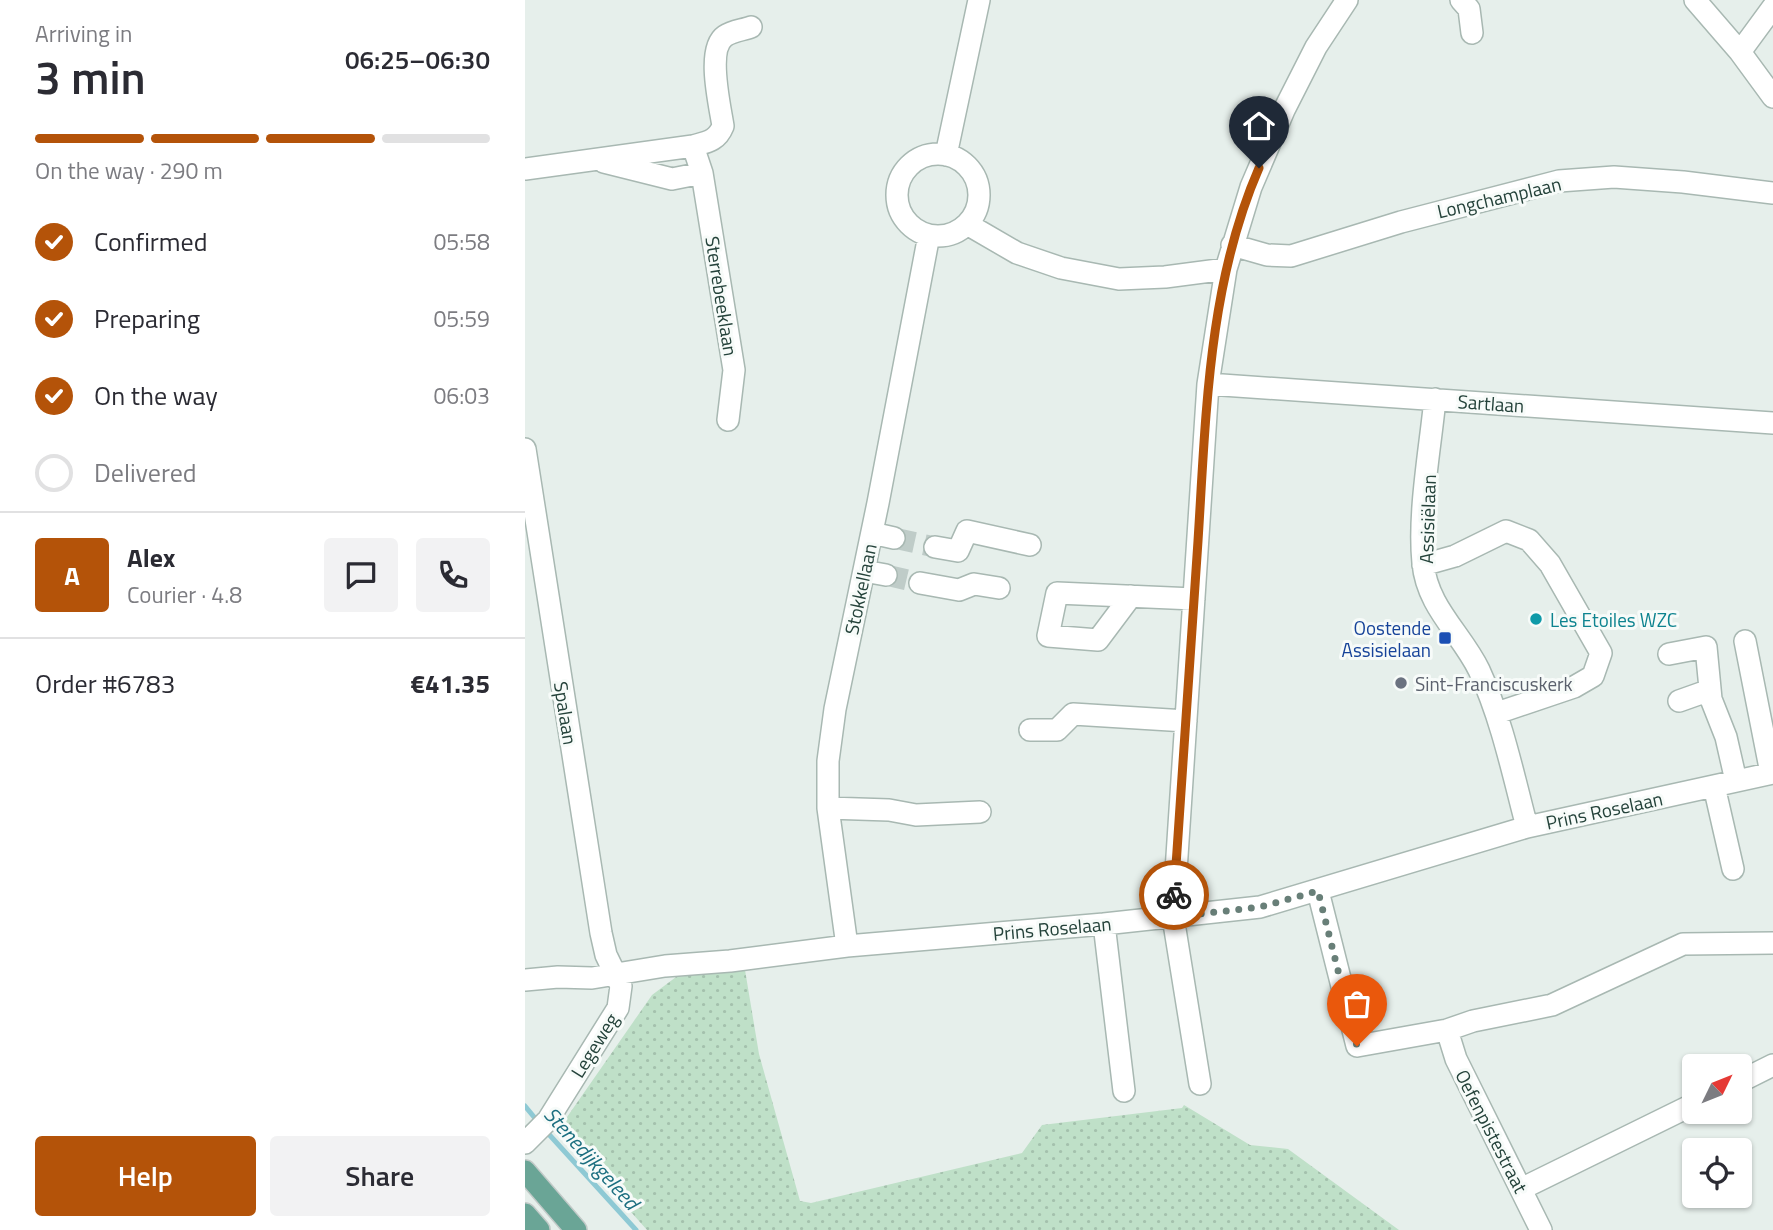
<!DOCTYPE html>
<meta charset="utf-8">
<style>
:root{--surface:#fff;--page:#f2f2f3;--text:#2b2b33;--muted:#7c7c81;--line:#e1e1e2;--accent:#b45309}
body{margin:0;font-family:"Titillium Web",sans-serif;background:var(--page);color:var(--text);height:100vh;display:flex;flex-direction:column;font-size:26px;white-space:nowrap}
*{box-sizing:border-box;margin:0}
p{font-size:23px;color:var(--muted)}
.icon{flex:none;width:38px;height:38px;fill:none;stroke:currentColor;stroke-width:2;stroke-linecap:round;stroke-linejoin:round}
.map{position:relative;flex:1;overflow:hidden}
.drawer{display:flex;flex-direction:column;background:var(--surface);width:525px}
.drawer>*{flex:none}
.needle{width:46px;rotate:47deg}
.buttons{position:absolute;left:1157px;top:1054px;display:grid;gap:14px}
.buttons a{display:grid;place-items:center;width:70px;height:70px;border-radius:7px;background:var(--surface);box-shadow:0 2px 5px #0004;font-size:35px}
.pin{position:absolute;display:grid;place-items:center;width:60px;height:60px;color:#fff;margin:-72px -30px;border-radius:50% 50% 50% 0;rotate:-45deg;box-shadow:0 0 7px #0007}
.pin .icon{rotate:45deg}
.courier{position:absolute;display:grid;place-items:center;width:70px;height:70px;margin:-35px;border:5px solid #b45309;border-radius:50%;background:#fff;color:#222;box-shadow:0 2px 9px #0007}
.head em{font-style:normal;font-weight:600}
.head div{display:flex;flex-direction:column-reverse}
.head{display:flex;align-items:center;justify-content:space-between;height:119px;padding:0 35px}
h1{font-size:46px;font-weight:600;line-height:52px}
.bar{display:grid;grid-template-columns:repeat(4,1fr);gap:10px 7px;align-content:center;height:84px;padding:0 35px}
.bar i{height:9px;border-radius:5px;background:var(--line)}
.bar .current{background:var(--accent)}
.bar p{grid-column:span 4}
.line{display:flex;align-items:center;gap:18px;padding:0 35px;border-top:2px solid var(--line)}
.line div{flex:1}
.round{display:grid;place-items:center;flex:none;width:74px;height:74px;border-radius:7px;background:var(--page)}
ol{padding:0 35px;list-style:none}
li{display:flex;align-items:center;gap:21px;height:77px}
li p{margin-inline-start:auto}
li .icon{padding:7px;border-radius:50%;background:var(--accent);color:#fff;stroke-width:4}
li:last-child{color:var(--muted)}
li i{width:38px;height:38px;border:4px solid var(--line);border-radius:50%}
.action{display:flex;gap:14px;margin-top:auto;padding:14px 35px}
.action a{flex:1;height:80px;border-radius:7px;background:var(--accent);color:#fff;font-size:28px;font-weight:600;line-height:80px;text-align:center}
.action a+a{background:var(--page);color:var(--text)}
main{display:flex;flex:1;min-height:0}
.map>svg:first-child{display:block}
.grass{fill:url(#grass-dots)}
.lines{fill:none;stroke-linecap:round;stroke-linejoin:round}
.stream{stroke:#8ec9d4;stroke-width:5}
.minor-tunnel{stroke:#bfccc8;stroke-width:21;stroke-dasharray:21 10;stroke-linecap:butt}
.minor-casing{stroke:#a8b8b2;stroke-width:24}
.major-casing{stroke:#c2cac8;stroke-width:24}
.minor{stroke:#fff;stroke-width:21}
.major{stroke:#6aa596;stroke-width:21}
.done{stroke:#687f78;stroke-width:7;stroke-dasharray:0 12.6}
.route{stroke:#b45309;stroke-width:9}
.culture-dot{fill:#0f9aa8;stroke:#f7fbf9;stroke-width:2.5}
.transit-dot{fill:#1a4fb4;stroke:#f7fbf9;stroke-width:2.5}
.worship-dot{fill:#6b7280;stroke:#f7fbf9;stroke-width:2.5}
.labels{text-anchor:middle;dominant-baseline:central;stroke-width:6;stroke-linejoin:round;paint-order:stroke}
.street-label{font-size:19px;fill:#24423a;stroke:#f7fbf9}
.culture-label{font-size:19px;fill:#0d838f;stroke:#f7fbf9;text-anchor:start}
.transit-label{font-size:19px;fill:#164399;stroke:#f7fbf9;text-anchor:end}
.worship-label{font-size:19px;fill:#5b616d;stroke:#f7fbf9;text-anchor:start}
.water-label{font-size:21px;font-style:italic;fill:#1c6f80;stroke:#f7fbf9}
</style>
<main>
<section class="drawer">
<div class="head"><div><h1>3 min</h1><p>Arriving in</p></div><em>06:25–06:30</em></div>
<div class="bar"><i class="current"></i><i class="current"></i><i class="current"></i><i></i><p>On the way · 290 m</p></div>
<ol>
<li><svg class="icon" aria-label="check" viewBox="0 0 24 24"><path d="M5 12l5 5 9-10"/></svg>Confirmed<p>05:58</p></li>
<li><svg class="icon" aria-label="check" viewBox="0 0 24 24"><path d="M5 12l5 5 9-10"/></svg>Preparing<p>05:59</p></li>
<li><svg class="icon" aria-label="check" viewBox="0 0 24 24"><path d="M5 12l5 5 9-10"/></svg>On the way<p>06:03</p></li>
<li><i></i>Delivered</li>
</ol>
<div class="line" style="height:126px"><b class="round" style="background:var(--accent);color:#fff">A</b><div><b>Alex</b><p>Courier · 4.8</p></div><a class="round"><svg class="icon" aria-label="chat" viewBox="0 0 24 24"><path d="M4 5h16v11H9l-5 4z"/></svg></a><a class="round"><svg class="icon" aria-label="phone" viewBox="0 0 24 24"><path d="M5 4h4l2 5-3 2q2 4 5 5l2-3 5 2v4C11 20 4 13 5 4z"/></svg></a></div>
<div class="line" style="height:91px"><div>Order #6783</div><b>€41.35</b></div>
<div class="action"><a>Help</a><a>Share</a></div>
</section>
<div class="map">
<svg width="1248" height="1230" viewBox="0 0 1248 1230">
<defs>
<pattern id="grass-dots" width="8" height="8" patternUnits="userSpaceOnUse" patternTransform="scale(1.75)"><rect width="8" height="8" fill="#bfe0c8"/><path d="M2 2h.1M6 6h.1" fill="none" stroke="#a4c1ad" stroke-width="1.8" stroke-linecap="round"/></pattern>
</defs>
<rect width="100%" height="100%" fill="#e6efeb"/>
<path class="grass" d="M 220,970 L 234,1054 L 275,1201 L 286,1203 L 497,1153 L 517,1125 L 657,1108 L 659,1105 L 725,1145 L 763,1149 L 874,1230 L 122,1230 L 33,1130 L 127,995 L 151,977 Z"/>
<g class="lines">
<path class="stream" d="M 0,1106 L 14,1123
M 20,1130 L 111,1230"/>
<path class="minor-tunnel" d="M 369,538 L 410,547
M 361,575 L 395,583"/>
<defs>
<path id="minor" d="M 936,0 L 944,9 L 947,33
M 1170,0 L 1215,52 L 1248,97
M 1215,52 L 1248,7
M 168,146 C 182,142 192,141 198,126 C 195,106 181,49 200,36 C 207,31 218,30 226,27
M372 195a41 41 0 1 1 82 0a41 41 0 1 1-82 0Z
M 421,155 L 454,0
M 79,162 L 147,179 L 177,173
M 0,169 L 168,146 L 177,173 L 209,370 L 203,420
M 442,224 L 492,253 L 536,268 L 594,279 L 640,277 L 701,269
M 707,245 L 742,255 L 766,256 L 876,222 L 1034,181 L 1089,177 L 1158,182 L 1248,193
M 683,384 L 1248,423
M 910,399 C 905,450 893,513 898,563 C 902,607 936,633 954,670 C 977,720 988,774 1002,827
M 0,449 L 76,933 L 81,955 L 96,986 L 93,1008 L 23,1120 L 0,1143
M 347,533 L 369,538
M 410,547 L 433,551 L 442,531 L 505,545
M 898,565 L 930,556 L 981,531 L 1004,540 L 1025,564 L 1076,653 L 1068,676 L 1049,687 L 972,713
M 339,571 L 361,575
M 395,583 L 434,590 L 449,584 L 474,588
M 606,596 L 573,640 L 523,636 L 532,593 L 669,599
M 1220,641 L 1246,773
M 1144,654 L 1181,647 L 1186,699 L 1201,737 L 1211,781
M 1154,701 L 1185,690
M 505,730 L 532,730 L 548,714 L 661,721
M 1189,786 L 1208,869
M 303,808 L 364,810 L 391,815 L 455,812
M 793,891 L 832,1046 L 922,1030 L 948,1021 L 1027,1005 L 1158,944 L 1248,943
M 579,924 L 599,1091
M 322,946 L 303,808 L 303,761 L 310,709 L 353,503 L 404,235
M 0,980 L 33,977 L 67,978 L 140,966 L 205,961 L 322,946 L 579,924 L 735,907 L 1002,827 L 1248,773
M 922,1030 L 931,1059 L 1016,1230
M 1214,1082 L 1248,1065
M 675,1084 L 648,917 L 683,384 L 701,269 L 726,187 L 759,110 L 791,47 L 822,0
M 996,1189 L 1169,1104"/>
<path id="major" d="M 0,1171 L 51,1230
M 0,1214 L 14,1230"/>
</defs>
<use href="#minor" class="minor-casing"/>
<use href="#major" class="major-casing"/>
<use href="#minor" class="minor"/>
<use href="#major" class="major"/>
</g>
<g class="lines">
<path class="done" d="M 649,895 L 648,917 L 735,907 L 793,891 L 832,1046"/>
<path class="route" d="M 649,895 C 657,777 665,659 673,541 C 681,416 683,285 734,168"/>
</g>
<circle class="culture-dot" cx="1011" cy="619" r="7"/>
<rect class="transit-dot" x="913" y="631" width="14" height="14" rx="3.5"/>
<circle class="worship-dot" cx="876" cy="683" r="7"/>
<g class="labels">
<g class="street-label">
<text transform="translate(974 197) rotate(-13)">Longchamplaan</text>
<text transform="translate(197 296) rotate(81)">Sterrebeeklaan</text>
<text transform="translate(966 403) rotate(4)">Sartlaan</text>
<text transform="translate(902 519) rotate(-88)">Assisiëlaan</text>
<text transform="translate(335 589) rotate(-78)">Stokkellaan</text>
<text transform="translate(41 713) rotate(81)">Spalaan</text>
<text transform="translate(1079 810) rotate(-12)">Prins Roselaan</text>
<text transform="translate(527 928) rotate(-5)">Prins Roselaan</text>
<text transform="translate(69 1045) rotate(-58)">Legeweg</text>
<text transform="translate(967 1131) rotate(63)">Oefenpistestraat</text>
</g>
<g class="culture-label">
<text x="1025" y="619">Les Etoiles WZC</text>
</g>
<g class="transit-label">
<text x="906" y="627">Oostende<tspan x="906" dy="22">Assisielaan</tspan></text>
</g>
<g class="worship-label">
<text x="890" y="683">Sint-Franciscuskerk</text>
</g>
<g class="water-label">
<text transform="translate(67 1158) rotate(48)">Stenedijkgeleed</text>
</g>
</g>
</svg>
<div class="buttons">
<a><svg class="needle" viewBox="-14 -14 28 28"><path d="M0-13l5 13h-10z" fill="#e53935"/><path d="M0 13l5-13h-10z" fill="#7c7c81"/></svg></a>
<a><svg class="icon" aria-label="locate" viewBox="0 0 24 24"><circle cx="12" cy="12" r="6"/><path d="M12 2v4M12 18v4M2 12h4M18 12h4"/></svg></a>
</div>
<div class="pin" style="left:832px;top:1046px;background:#ea580c"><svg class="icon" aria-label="bag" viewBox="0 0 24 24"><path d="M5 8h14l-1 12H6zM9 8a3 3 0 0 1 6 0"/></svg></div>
<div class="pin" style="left:734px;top:168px;background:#1f2937"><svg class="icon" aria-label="home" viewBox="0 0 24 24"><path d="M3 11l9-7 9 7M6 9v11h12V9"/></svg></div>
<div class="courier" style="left:649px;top:895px"><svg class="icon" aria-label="bike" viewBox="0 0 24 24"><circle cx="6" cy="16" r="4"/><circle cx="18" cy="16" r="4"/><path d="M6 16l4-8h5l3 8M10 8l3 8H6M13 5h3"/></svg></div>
</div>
</main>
